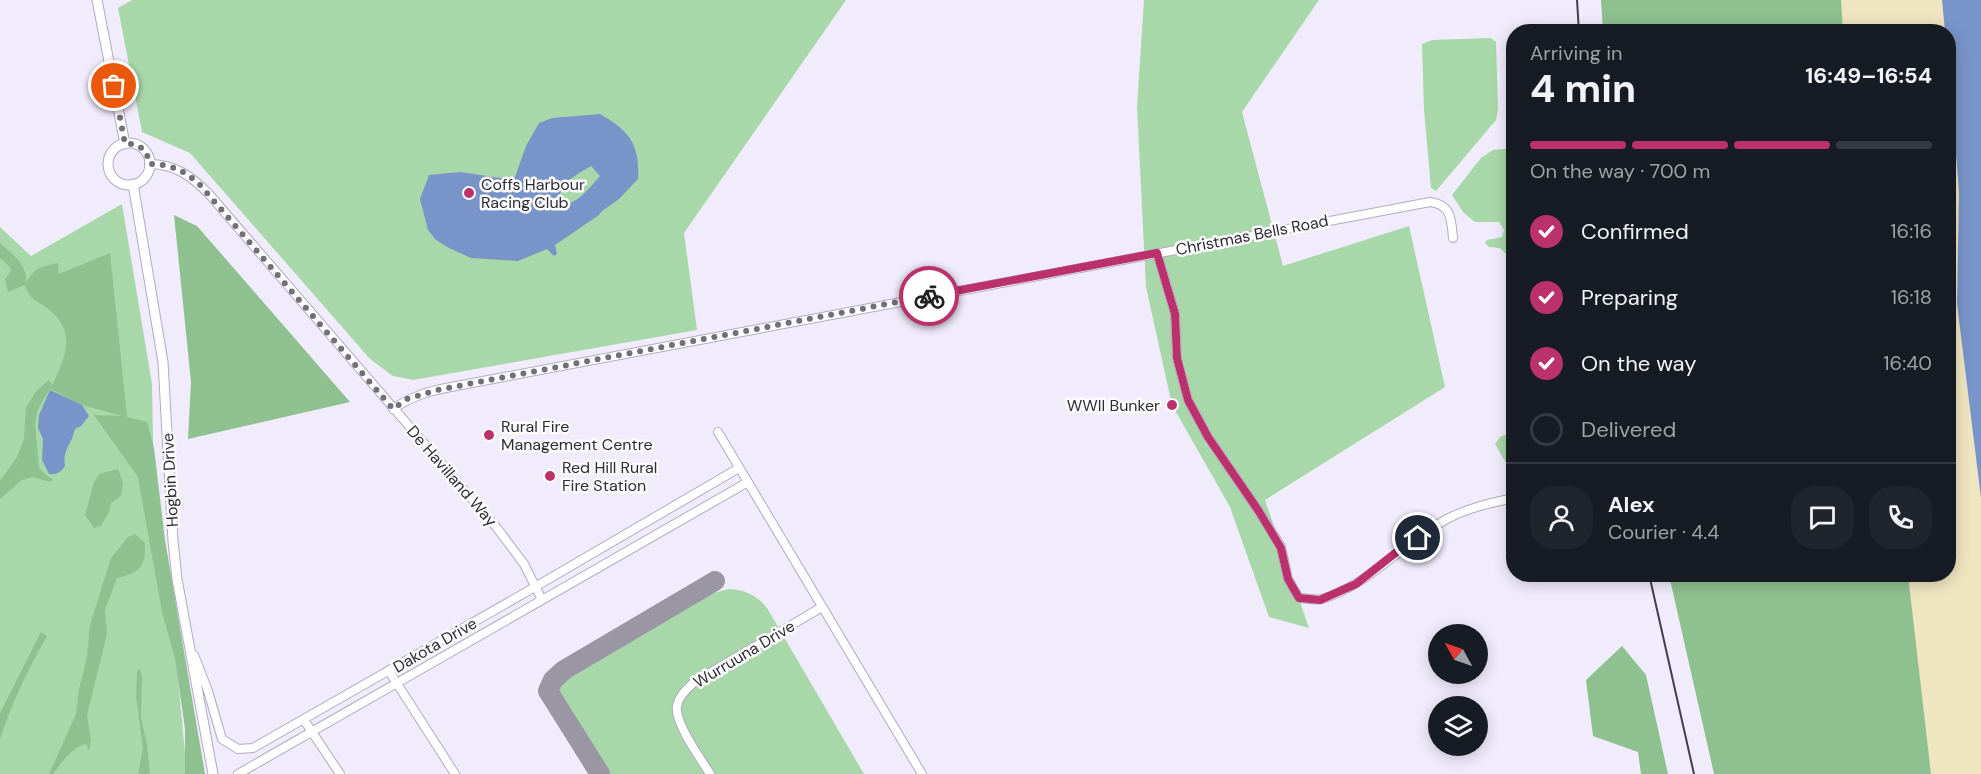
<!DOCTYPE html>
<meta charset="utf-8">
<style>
:root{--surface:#171b24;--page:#20242c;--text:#f1f3f6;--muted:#9ea1a6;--line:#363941;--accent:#bb316c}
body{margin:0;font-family:"DM Sans",sans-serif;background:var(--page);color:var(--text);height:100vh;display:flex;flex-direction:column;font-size:22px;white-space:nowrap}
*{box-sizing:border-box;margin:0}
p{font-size:20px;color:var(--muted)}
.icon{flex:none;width:33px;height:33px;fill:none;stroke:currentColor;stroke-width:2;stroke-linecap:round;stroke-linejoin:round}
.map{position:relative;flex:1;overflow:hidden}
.details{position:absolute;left:1506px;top:24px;width:450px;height:558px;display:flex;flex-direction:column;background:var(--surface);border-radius:24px;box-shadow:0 3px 15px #0003}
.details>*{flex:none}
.needle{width:39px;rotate:310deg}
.fabs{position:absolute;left:1428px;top:624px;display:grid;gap:12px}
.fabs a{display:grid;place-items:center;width:60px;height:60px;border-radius:50%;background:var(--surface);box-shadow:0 3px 15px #0003;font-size:30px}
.pin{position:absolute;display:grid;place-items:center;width:51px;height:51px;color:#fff;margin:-26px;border:3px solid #fff;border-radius:50%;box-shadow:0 2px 6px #0007}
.courier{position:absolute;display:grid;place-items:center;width:60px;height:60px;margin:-30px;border:4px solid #bb316c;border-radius:50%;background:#fff;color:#222;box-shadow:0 2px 8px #0007}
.headline em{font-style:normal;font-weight:700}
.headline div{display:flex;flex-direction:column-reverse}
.headline{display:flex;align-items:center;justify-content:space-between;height:102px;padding:0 24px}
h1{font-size:39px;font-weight:700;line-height:45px}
.bar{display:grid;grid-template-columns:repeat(4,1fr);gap:9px 6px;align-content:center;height:72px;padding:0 24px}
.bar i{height:8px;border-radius:4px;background:var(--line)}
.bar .current{background:var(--accent)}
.bar p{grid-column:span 4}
.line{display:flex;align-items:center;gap:15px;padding:0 24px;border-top:2px solid var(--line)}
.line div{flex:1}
.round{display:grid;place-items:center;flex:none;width:63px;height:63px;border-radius:24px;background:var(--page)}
ol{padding:0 24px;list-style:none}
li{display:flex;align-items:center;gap:18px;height:66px}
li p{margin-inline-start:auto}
li .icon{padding:6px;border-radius:50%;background:var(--accent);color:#fff;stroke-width:4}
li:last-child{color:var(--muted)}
li i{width:33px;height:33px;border:3px solid var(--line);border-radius:50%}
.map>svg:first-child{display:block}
.green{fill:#a8d7a9}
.forest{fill:#8fc090}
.sand{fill:#efe5c0}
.water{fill:#7894c8;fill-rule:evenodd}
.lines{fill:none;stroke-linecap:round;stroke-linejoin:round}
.taxiway{stroke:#9a96a4;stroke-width:20}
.minor-casing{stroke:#b1aac3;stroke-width:10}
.major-casing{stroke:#b1aac3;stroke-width:11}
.minor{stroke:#fff;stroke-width:8}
.major{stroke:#fff;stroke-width:9}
.rail{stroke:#43404c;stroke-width:2}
.done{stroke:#726f7b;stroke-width:6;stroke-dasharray:0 10.8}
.route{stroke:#bb316c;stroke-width:8}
.poi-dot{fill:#bb316c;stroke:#fcfcfc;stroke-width:2}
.labels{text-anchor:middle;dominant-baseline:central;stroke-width:5;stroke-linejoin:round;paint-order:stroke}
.poi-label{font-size:16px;fill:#2e2b36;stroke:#fcfcfc;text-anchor:start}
.street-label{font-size:16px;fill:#2e2b36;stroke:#fcfcfc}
</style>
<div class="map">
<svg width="1981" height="774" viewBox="0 0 1981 774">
<rect width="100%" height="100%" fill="#f0ecfc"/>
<path class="green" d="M 132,0 L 846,0 L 684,233 L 697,330 L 413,380 L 393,376 L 370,359 L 190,153 L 142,132 L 118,8 Z
M 1144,0 L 1319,0 L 1242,112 L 1283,266 L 1409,226 L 1445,387 L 1265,500 L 1309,628 L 1269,617 L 1230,507 L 1172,405 L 1146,287 L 1137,107 Z
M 1491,38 L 1496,42 L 1498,109 L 1496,120 L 1436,191 L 1431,188 L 1424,110 L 1422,44 L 1432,40 Z
M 1513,148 L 1514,148 L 1513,286 L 1511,284 L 1508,256 L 1500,248 L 1489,247 L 1485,243 L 1487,240 L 1502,237 L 1504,230 L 1499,222 L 1475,222 L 1463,212 L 1452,195 L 1481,158 L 1493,150 Z
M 122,204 L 152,384 L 154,489 L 178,679 L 187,774 L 0,774 L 0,227 L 31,256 Z
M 1513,432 L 1513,475 L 1495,444 L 1500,437 Z
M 729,589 C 745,590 757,595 767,608 L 864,774 L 609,774 L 560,701 C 555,688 562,682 572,674 L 709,594 Z"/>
<path class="forest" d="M 1601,0 L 1855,0 L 1859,31 L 1603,31 Z
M 174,215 L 197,226 L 350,402 L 188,439 L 191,382 Z
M 0,243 C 13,255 28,265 26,283 C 35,267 41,267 58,263 L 59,274 L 110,253 L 127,417 L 147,422 L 154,448 L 165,540 L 205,774 L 185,774 L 185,729 L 175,659 L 162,612 L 138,477 L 94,415 L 123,416 L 82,405 L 50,389 L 38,409 L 35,423 L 39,468 L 47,476 L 53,479 L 51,482 L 32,477 L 22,480 L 0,499 L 0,481 L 17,457 L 24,439 L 26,408 L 36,391 L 49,380 L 52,385 C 66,358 77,330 47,308 C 35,299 30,301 25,285 L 8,292 L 5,279 L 11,271 L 10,267 L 0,258 Z
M 118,469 L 123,483 L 121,496 L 111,503 L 109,512 L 101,526 L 94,528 L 85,515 L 94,482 L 99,474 Z
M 135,534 L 145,543 C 145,568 141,572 117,578 L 105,610 L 107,634 L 87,715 L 91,741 L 89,751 L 86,744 C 72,747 61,763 53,774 L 49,774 L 76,714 L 79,689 L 87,657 L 90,625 L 111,558 L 128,537 Z
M 1669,575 L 1913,575 L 1932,774 L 1714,774 Z
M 41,632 L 47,636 C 28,669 12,703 0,739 L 0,713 Z
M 1622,646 L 1646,675 L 1668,774 L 1641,774 L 1638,752 L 1593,736 L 1586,680 Z
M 140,669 L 142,678 L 141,718 L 147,744 L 150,774 L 138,774 L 143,748 L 136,696 L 137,671 Z"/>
<path class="sand" d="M 1841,0 L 1942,0 L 1945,31 L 1843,31 Z
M 1949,67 L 1959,192 L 1957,304 L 1981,498 L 1981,774 L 1931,774 L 1908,575 L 1948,574 Z"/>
<path class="water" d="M 1942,0 L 1981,0 L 1981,498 L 1957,304 L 1959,192 L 1949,67 L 1948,32 L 1945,31 Z
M 600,114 C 630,131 640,145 638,179 L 619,199 L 602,211 L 599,215 L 555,245 L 557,254 L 554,256 L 547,249 L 518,261 L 471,258 L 449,248 L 436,240 L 428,230 L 420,199 L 429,175 L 460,172 L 500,178 L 515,177 L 526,146 L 539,123 L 552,118 ZM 591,166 L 600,176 C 591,186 580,201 567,204 L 560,195 C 562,181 580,173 591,166 Z
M 50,390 L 82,405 L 89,416 L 81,426 L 75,429 C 72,444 62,450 65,466 C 61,472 57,475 49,474 L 42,460 L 43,439 L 38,428 L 39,415 Z"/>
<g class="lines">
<path class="taxiway" d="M 600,774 L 548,691 L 553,680 L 564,670 L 715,581"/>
<defs>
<path id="minor" d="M 149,164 C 175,164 191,176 209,194 L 497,528 L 524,564 L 542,600
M 1157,253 L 1175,314 L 1177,358 L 1188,400 L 1208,437 L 1258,510 L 1281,547 L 1288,579 L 1299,598 C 1306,598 1315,601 1322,599 C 1369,585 1404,542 1447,519 C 1468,508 1490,503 1514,498
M 393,409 C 412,396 429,391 451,387 L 1430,202 C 1452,205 1451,219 1453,238
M 718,432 L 922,774
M 194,655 L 208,691 L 222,739 L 238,749 L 253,748 L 535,587 L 739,468
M 389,671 L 455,774
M 304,720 L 340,774
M 238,774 L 748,482
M 710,774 C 701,759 674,722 677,706 C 679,696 686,690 693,683 L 822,607"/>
<path id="major" d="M 97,0 L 125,144
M108 164a21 21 0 1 1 42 0a21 21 0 1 1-42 0Z
M 133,184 L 163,362 L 173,541 L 177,579 L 213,774"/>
</defs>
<use href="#minor" class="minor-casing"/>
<use href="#major" class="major-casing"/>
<use href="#minor" class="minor"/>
<use href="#major" class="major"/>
<path class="rail" d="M 1577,0 L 1579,32
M 1649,574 L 1694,774"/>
</g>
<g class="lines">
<path class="done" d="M 114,86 L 125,144 C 139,143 148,150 149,164 C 171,164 186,171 201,186 L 393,409 L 407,399 L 437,390 L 929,296"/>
<path class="route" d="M 929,296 L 1157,253 L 1175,314 L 1177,358 L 1188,400 L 1208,437 L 1258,510 L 1281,548 L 1288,579 L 1299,598 L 1320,600 L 1356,584 L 1403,547 L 1418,538"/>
</g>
<g class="poi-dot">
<circle cx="469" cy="193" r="6"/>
<circle cx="1172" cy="405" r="6"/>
<circle cx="489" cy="435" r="6"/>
<circle cx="550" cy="476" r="6"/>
</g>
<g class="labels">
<g class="poi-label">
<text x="481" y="184">Coffs Harbour<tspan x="481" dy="18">Racing Club</tspan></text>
<text x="1160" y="405" text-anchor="end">WWII Bunker</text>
<text x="501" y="426">Rural Fire<tspan x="501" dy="18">Management Centre</tspan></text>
<text x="562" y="467">Red Hill Rural<tspan x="562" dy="18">Fire Station</tspan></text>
</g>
<g class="street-label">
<text transform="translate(1252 235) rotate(-11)">Christmas Bells Road</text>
<text transform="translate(452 476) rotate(49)">De Havilland Way</text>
<text transform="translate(170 480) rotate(-93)">Hogbin Drive</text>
<text transform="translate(435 645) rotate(-30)">Dakota Drive</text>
<text transform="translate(744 654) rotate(-31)">Wurruuna Drive</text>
</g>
</g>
</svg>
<div class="fabs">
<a><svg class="needle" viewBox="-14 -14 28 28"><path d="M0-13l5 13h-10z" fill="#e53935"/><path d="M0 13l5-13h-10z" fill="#9ea1a6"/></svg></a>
<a><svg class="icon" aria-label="layers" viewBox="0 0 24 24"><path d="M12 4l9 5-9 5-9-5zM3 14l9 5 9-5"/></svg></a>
</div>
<div class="pin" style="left:114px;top:86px;background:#ea580c"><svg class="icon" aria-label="bag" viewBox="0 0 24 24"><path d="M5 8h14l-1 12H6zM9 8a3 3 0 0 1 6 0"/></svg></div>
<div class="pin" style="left:1418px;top:538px;background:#1f2937"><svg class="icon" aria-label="home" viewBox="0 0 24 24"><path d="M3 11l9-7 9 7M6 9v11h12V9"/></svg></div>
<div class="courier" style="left:929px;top:296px"><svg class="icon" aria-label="bike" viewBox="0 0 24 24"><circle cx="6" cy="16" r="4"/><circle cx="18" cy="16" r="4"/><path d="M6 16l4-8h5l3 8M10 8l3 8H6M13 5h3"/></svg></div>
<section class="details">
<div class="headline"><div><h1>4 min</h1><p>Arriving in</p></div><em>16:49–16:54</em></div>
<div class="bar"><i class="current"></i><i class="current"></i><i class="current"></i><i></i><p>On the way · 700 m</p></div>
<ol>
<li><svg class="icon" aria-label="check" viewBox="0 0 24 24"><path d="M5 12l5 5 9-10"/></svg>Confirmed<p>16:16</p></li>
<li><svg class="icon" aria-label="check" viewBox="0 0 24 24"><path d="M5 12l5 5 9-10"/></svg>Preparing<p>16:18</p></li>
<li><svg class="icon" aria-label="check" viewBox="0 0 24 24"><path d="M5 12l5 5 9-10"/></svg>On the way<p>16:40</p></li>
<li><i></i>Delivered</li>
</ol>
<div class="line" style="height:108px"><a class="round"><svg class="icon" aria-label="person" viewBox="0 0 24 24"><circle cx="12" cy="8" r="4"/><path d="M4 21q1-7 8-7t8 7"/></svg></a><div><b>Alex</b><p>Courier · 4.4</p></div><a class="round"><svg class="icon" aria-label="chat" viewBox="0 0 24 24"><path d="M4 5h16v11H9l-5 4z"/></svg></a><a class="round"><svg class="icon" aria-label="phone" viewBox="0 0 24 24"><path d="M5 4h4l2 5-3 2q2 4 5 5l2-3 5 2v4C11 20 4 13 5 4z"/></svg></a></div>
</section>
</div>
